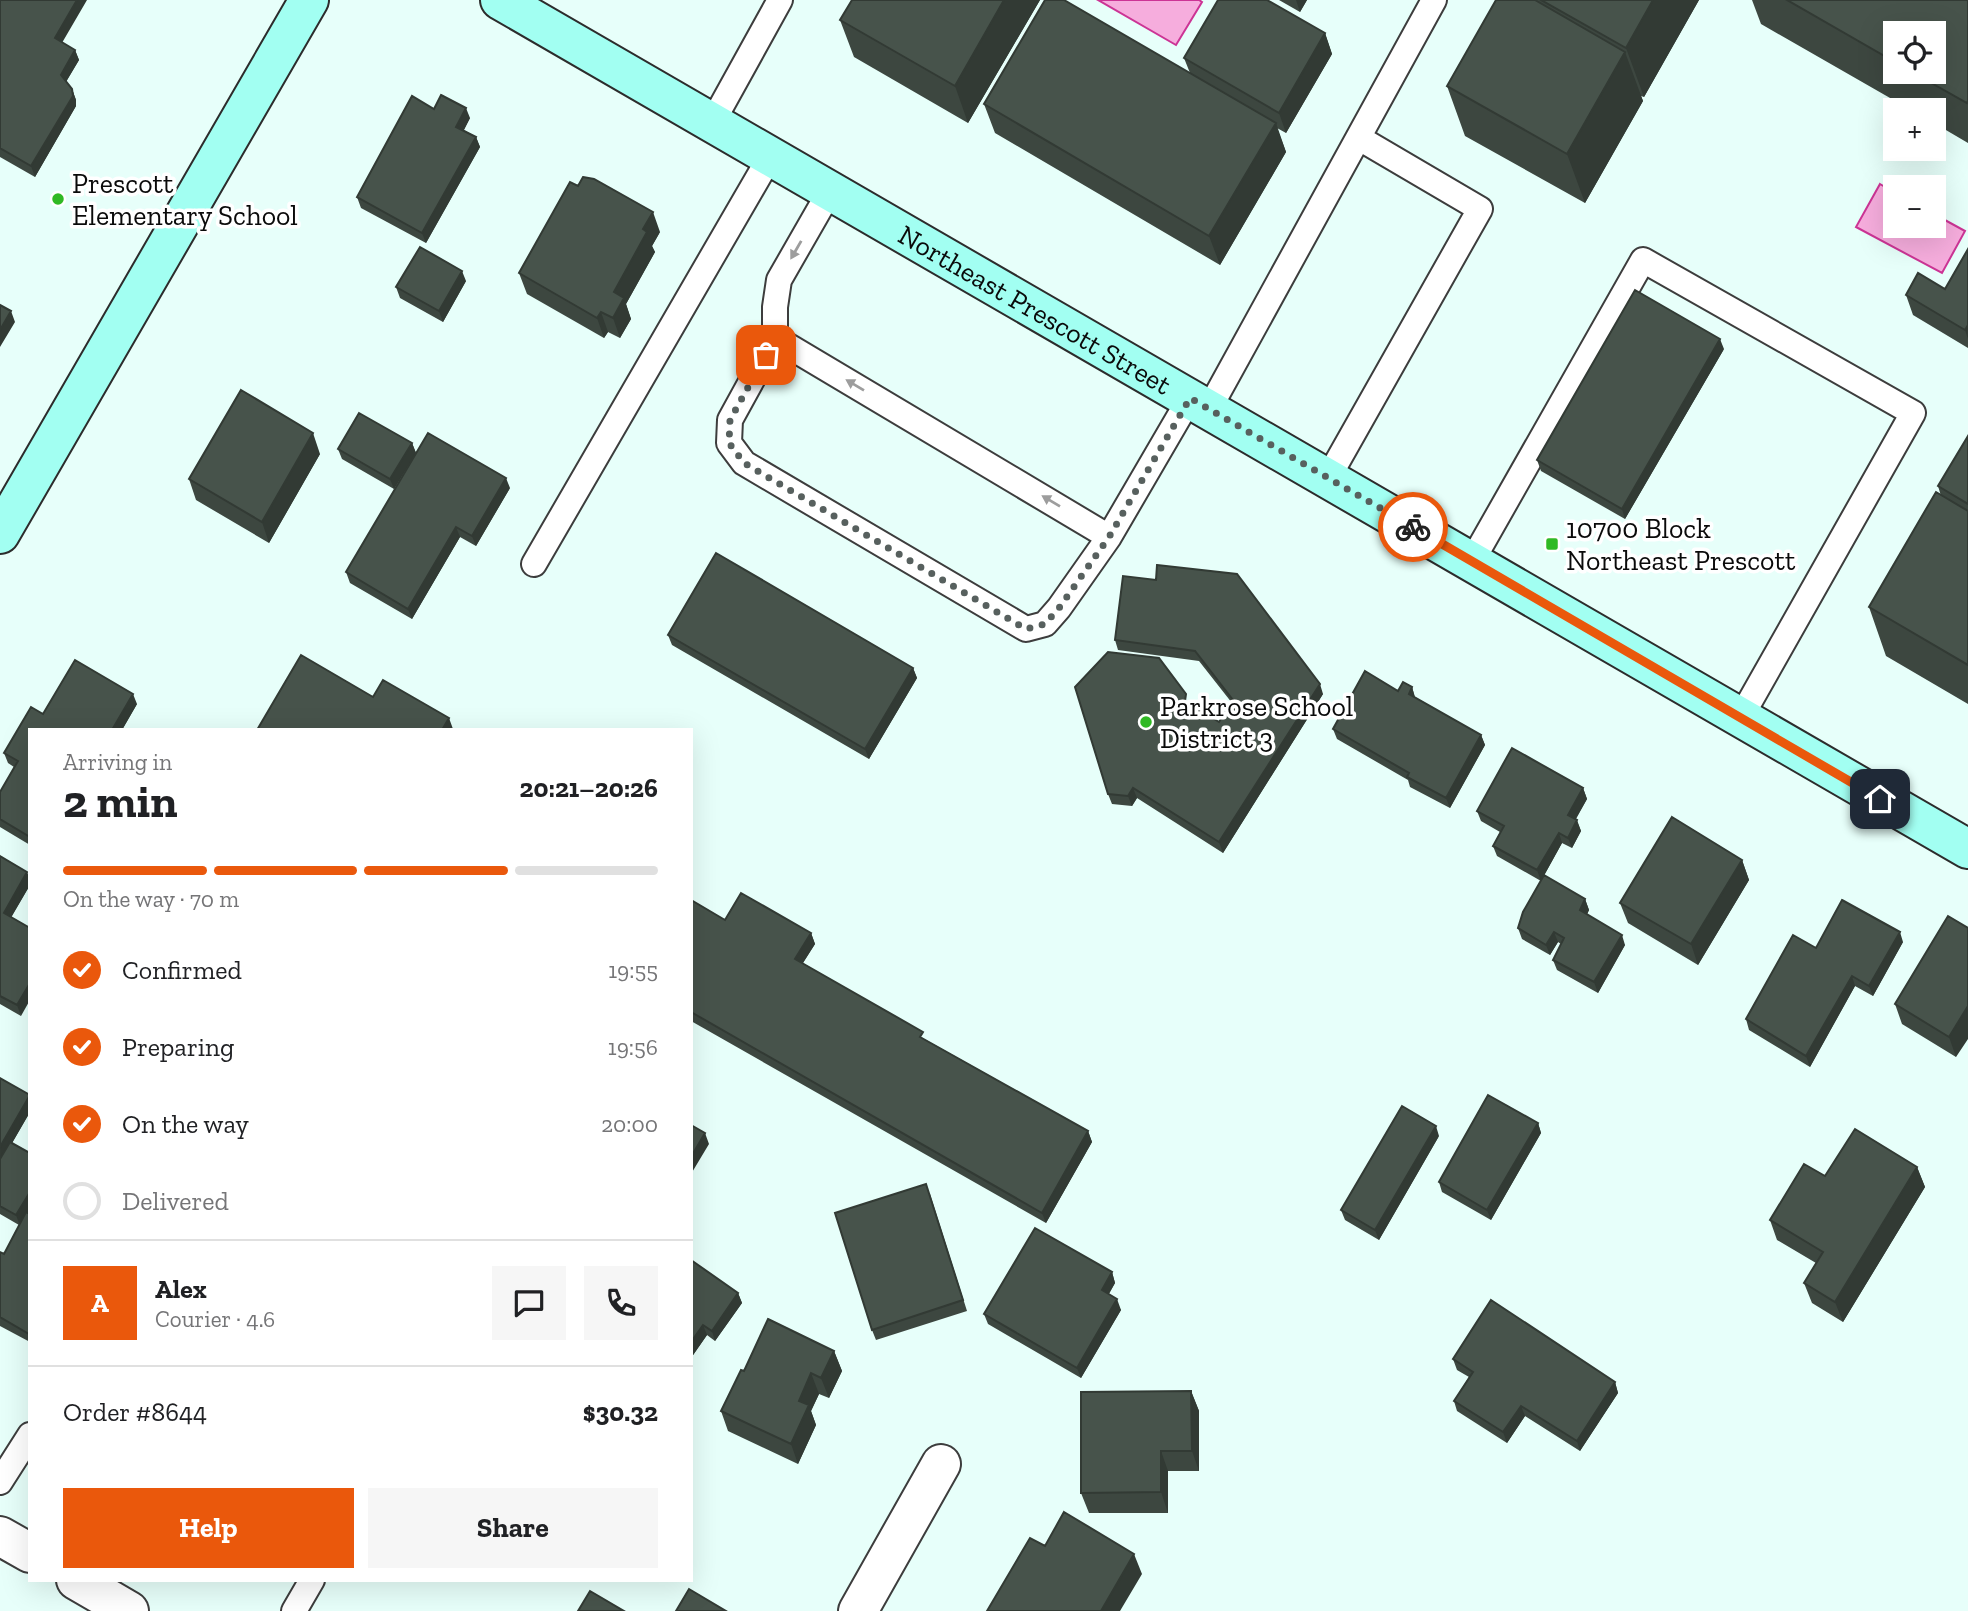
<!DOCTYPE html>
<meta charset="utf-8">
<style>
:root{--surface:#fff;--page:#f6f6f6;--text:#202124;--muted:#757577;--line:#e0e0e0;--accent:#ea580c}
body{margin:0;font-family:"Zilla Slab",serif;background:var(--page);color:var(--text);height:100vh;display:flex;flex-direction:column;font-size:26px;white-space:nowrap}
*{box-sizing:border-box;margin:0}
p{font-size:23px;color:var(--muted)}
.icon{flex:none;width:38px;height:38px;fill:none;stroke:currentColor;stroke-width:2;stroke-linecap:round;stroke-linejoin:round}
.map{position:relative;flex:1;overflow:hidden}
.drawer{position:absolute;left:28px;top:728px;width:665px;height:854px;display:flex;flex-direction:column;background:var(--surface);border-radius:0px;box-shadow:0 7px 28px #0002}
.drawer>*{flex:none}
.buttons{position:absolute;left:1883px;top:21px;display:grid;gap:14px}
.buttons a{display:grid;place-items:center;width:63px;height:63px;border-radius:0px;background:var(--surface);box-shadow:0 7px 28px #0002;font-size:35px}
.pin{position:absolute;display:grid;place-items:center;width:60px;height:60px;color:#fff;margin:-30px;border-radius:14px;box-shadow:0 4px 10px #0006}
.courier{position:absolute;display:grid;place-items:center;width:70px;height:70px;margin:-35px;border:5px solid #ea580c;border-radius:50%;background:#fff;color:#222;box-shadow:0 2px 9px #0007}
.headline em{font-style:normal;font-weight:800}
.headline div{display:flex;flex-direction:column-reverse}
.headline{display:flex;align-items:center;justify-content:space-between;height:119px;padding:0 35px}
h1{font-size:46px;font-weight:800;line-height:52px}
.bar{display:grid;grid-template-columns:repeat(4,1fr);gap:10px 7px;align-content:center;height:84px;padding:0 35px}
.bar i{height:9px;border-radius:5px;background:var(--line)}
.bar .active{background:var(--accent)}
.bar p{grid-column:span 4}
.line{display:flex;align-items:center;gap:18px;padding:0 35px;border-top:2px solid var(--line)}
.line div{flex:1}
.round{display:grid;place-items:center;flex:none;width:74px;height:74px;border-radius:0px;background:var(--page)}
ol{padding:0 35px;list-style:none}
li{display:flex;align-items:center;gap:21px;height:77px}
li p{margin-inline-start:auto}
li .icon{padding:7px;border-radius:50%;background:var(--accent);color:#fff;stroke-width:4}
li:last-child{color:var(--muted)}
li i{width:38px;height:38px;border:4px solid var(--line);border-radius:50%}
.action{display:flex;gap:14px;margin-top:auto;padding:14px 35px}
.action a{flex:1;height:80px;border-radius:0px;background:var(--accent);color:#fff;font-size:28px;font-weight:800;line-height:80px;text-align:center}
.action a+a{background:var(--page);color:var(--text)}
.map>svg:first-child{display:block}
.water{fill:#f6addd;stroke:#cc3495;stroke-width:2}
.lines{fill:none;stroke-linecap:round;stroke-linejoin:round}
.lane-casing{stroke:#3d3d3d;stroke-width:28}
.street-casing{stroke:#3d3d3d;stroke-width:42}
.secondary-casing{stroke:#2c2c2c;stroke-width:42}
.lane{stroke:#fff;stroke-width:24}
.street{stroke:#fff;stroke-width:38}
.secondary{stroke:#a2fff2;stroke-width:38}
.wall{fill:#3d4740;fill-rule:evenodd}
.shaded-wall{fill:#323a34}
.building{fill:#47534b;stroke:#323a34;stroke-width:2}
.oneway{fill:#9d9d9d}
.done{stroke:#57605e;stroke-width:7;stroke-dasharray:0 12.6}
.route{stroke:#ea580c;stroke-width:9}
.poi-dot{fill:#30b924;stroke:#fff;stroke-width:2.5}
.labels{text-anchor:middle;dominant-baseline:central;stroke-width:7;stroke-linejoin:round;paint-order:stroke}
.poi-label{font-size:28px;fill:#0a0a0a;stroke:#fff;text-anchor:start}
.street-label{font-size:28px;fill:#0a0a0a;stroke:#fff}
</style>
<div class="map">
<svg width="1968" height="1611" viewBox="0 0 1968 1611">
<rect width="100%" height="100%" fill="#e7fffa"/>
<path class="water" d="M 1098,0 L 1199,0 L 1202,2 L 1176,45 Z
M 1880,184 L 1895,193 L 1895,226 L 1934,226 L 1934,214 L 1965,231 L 1942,273 L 1856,227 Z"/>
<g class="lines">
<defs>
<path id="lane" d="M 712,123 L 780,0
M 775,338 L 775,307 L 779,280 L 830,191
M 1209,409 L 1434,0
M 1328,478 L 1480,209 L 1359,138
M 1109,537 L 775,338 L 730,420 L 729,443 L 744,463 L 1026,629 L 1045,624 L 1059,608 L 1109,537 L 1190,398
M 1472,561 L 1643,260 L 1913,413 L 1741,717
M 534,564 L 770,157
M 0,1482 L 30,1435
M 294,1611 L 312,1580"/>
<path id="street" d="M 0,1536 L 30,1553
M 76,1580 L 129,1611
M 858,1611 L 941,1464"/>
<g id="secondary">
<path id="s1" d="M 500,0 L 1968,849"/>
<path d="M 0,534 L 309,0"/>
</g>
</defs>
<use href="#lane" class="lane-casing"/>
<use href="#street" class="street-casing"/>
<use href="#secondary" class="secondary-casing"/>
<use href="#lane" class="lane"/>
<use href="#street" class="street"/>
<use href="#secondary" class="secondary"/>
</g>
<path class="wall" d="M 0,0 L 62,42 L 75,50 L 79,60 L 66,82 L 72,89 L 76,100 L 76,106 L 35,177 L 0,157 Z
M 852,0 L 1040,0 L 968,123 L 854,57 L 840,20 Z
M 1279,0 L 1307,0 L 1300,12 Z
M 1496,0 L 1699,0 L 1644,97 L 1641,96 L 1643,101 L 1585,203 L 1465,136 L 1447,86 Z
M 1752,0 L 1968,0 L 1968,143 L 1934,123 L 1934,110 L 1911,110 L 1761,24 ZM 1895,33 L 1934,72 L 1895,72 Z
M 1325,33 L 1332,54 L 1286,133 L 1277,128 L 1286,152 L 1220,265 L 995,133 L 984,104 L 1190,73 L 1184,58 Z
M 434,109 L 470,118 L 464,130 L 476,137 L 480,147 L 426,243 L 361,208 L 357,197 Z
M 660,232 L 652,246 L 655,252 L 626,304 L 631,319 L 620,338 L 608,332 L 604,338 L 527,294 L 519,273 Z
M 1968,249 L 1968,348 L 1913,315 L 1906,295 L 1945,289 Z
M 466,281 L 443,322 L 400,298 L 396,287 Z
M 1724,349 L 1625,519 L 1541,471 L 1537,460 Z
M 1968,436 L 1968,704 L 1886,656 L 1869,607 L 1941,496 L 1938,486 Z
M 412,443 L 416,453 L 394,489 L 342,459 L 338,449 Z
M 320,454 L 269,543 L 196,500 L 189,479 Z
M 510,488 L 476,546 L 460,537 L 412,619 L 350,583 L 346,572 Z
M 1123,576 L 1323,694 L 1223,853 L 1137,798 L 1132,806 L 1112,804 L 1108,794 L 1189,703 L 1219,722 L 1232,703 L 1199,661 L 1118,650 L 1115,640 Z
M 668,635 L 913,668 L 917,678 L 869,759 L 672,645 Z
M 1412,687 L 1415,697 L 1481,735 L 1485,745 L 1450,808 L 1410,787 L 1408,780 L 1337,739 L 1333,729 L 1398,691 Z
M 137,704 L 122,730 L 30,730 L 30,845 L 0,827 L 0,792 L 14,767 L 8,763 L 4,753 L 43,714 Z
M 1583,788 L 1587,799 L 1576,819 L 1581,831 L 1572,848 L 1562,843 L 1541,881 L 1497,856 L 1493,846 L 1500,832 L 1481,821 L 1477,811 Z
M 0,856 L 30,879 L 30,885 L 11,917 L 21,1016 L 0,1004 Z
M 1742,860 L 1749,880 L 1698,965 L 1628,923 L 1620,903 Z
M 1585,899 L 1589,910 L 1587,914 L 1625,945 L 1598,993 L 1557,970 L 1553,960 L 1561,944 L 1558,942 L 1550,955 L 1522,939 L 1518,928 Z
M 691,900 L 725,920 L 811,933 L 815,944 L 803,963 L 926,1040 L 1088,1131 L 1092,1142 L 1046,1223 L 691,1021 Z
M 1968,928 L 1956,1057 L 1902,1024 L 1895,1004 Z
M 1903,942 L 1873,996 L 1855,986 L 1810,1067 L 1749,1030 L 1746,1019 L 1816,948 Z
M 0,1078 L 30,1096 L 30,1112 L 12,1143 L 30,1153 L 30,1209 L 27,1213 L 30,1214 L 30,1342 L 0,1326 L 0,1252 L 4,1254 L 19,1225 L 0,1214 Z
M 1538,1123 L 1541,1133 L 1491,1220 L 1442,1192 L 1439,1182 Z
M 1439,1136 L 1379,1240 L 1345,1220 L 1341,1210 Z
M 1917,1167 L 1925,1187 L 1843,1322 L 1812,1303 L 1804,1283 L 1816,1263 L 1777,1240 L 1770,1220 L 1825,1176 Z
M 930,1194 L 967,1311 L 876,1340 L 872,1330 Z
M 691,1260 L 738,1293 L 742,1303 L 715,1341 L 707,1335 L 691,1358 Z
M 1112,1272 L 1115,1283 L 1109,1294 L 1121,1310 L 1081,1378 L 988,1324 L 984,1314 Z
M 834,1351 L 842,1371 L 829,1398 L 819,1394 L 811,1411 L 816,1425 L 798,1464 L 728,1431 L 721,1411 Z
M 1453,1359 L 1615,1382 L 1618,1393 L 1580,1451 L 1525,1416 L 1507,1443 L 1457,1411 L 1454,1401 L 1469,1377 L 1457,1370 Z
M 1191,1391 L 1199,1411 L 1199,1471 L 1168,1471 L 1168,1513 L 1089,1513 L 1081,1493 Z"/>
<path class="shaded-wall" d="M 77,0 L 87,0 L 59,48 L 55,38 Z
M 1004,0 L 1040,0 L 968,123 L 955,86 Z
M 1296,0 L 1307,0 L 1300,12 Z
M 1653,0 L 1699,0 L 1644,97 L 1626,48 Z
M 1325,33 L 1332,54 L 1286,133 L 1279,113 Z
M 75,50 L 79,60 L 64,85 L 61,75 Z
M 1625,52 L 1643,101 L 1585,203 L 1567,154 Z
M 72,89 L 76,100 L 76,106 L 35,177 L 31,166 Z
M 466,108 L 470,118 L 460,137 L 456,127 Z
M 1276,123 L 1286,152 L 1220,265 L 1209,236 Z
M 476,137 L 480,147 L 426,243 L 422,233 Z
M 653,212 L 660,232 L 652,246 L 655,252 L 626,304 L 631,319 L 620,338 L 613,318 L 614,292 L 643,229 Z
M 462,271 L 466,281 L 443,322 L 439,311 Z
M 11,311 L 15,322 L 0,347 L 0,330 Z
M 601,312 L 608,332 L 604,338 L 597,318 Z
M 1968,325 L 1968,339 L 1965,330 Z
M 1720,339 L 1724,349 L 1625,519 L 1622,509 Z
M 313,433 L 320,454 L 269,543 L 262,522 Z
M 412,443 L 416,453 L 394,489 L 390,479 Z
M 506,478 L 510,488 L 476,546 L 472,536 Z
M 456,527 L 460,537 L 412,619 L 408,609 Z
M 913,668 L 917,678 L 869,759 L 865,749 Z
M 1320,684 L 1323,694 L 1223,853 L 1219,842 Z
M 1412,687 L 1415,698 L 1409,694 Z
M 133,694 L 137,704 L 122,730 L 112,730 Z
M 449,718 L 453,729 L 452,730 L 442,730 Z
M 1481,735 L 1485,745 L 1450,808 L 1446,798 Z
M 1133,788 L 1137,798 L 1132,806 L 1128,796 Z
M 1583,788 L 1587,799 L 1572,825 L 1568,815 Z
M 1577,820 L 1581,831 L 1572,848 L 1568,838 Z
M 1559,833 L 1562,843 L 1541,881 L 1537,870 Z
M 1742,860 L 1749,880 L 1698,965 L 1691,944 Z
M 27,872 L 30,879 L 30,885 L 8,923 L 4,913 Z
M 1585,899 L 1589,910 L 1584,921 L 1580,910 Z
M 1554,932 L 1558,942 L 1550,955 L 1546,945 Z
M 1900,932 L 1903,942 L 1873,996 L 1869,986 Z
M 811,933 L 815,944 L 799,969 L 795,959 Z
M 1622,935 L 1625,945 L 1598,993 L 1594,982 Z
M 1852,976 L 1855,986 L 1810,1067 L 1806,1056 Z
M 30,983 L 30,1000 L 21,1016 L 17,1005 Z
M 1968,1006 L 1968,1039 L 1956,1057 L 1949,1037 Z
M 30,1095 L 30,1112 L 0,1164 L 0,1147 Z
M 1538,1123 L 1541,1133 L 1491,1220 L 1487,1210 Z
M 1436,1126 L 1439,1136 L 1379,1240 L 1375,1230 Z
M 1088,1131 L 1092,1142 L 1046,1223 L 1042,1213 Z
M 705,1133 L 709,1144 L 691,1174 L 691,1157 Z
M 1917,1167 L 1925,1187 L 1843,1322 L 1835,1302 Z
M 30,1192 L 30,1209 L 20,1226 L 16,1215 Z
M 1112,1272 L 1115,1283 L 1105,1300 L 1102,1290 Z
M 738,1293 L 742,1303 L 715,1341 L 712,1331 Z
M 1117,1299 L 1121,1310 L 1081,1378 L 1077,1368 Z
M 703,1325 L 707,1335 L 691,1358 L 691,1342 Z
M 834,1351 L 842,1371 L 829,1398 L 821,1378 Z
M 811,1373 L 819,1394 L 811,1411 L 816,1425 L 798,1464 L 791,1444 L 799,1401 Z
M 1615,1382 L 1618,1393 L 1580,1451 L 1577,1441 Z
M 1191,1391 L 1199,1411 L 1199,1471 L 1192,1451 Z
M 1521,1406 L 1525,1416 L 1507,1443 L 1503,1432 Z
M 1161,1451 L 1168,1471 L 1168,1513 L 1161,1492 Z
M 1134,1554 L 1142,1574 L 1120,1611 L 1101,1611 Z"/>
<path class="building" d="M 0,0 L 77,0 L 55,38 L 75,50 L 61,75 L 72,89 L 73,96 L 31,166 L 0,148 Z
M 852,0 L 1004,0 L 955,86 L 840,20 Z
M 1045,0 L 1064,0 L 1276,123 L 1209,236 L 984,104 Z
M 1218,0 L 1267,0 L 1325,33 L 1279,113 L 1184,58 Z
M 1496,0 L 1535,0 L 1625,52 L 1567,154 L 1447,86 Z
M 1541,0 L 1653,0 L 1626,48 Z
M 1787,0 L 1968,0 L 1968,101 L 1967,103 L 1912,72 L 1934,72 L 1934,33 L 1895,33 L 1895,62 Z
M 441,95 L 466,108 L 456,127 L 476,137 L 422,233 L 357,197 L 412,96 L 434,109 Z
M 583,177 L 594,179 L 653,212 L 643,229 L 647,232 L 614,292 L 624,298 L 613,318 L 601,312 L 597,318 L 519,273 L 570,182 L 578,186 Z
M 420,247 L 462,271 L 439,311 L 396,287 Z
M 1968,249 L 1968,325 L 1965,330 L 1906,295 L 1918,273 L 1945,289 Z
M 1635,290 L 1720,339 L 1622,509 L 1537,460 Z
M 0,305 L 11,311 L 0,330 Z
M 241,390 L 313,433 L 262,522 L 189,479 Z
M 359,413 L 412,443 L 390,479 L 338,449 Z
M 428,433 L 506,478 L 472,536 L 456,527 L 408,609 L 346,572 Z
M 1968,436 L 1968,504 L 1938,486 Z
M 1936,492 L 1968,511 L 1968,665 L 1869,607 Z
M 716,553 L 913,668 L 865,749 L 668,635 Z
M 1157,565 L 1237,574 L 1320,684 L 1219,842 L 1133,788 L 1128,796 L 1108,794 L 1075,687 L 1108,652 L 1159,658 L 1186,694 L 1185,701 L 1219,722 L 1233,700 L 1195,651 L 1115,640 L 1123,576 L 1156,580 Z
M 301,655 L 373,697 L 383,680 L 449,718 L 442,730 L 257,730 Z
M 75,660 L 133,694 L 112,730 L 30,730 L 30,837 L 0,819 L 0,792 L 18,761 L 4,753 L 31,707 L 43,714 Z
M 1365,671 L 1398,691 L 1403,682 L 1412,687 L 1409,694 L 1481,735 L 1446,798 L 1407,777 L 1409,773 L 1333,729 Z
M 1512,748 L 1583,788 L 1568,815 L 1577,820 L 1568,838 L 1559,833 L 1537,870 L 1493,846 L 1504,826 L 1477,811 Z
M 1672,817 L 1742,860 L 1691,944 L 1620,903 Z
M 0,856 L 27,872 L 4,913 L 30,928 L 30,983 L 17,1005 L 0,996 Z
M 1544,875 L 1585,899 L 1580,910 L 1622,935 L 1594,982 L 1553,960 L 1564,938 L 1554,932 L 1546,945 L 1518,928 L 1523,912 Z
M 741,893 L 811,933 L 795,959 L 923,1032 L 920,1037 L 1088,1131 L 1042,1213 L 691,1012 L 691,900 L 725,920 Z
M 1842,900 L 1900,932 L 1869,986 L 1852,976 L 1806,1056 L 1746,1019 L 1793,935 L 1816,948 Z
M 1948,916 L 1968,928 L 1968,1006 L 1949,1037 L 1895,1004 Z
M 0,1078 L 30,1095 L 0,1147 Z
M 1488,1095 L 1538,1123 L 1487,1210 L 1439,1182 Z
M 1402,1106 L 1436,1126 L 1375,1230 L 1341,1210 Z
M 691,1125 L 705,1133 L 691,1157 Z
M 1855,1129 L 1917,1167 L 1835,1302 L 1804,1283 L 1823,1252 L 1770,1220 L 1804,1164 L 1825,1176 Z
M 10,1142 L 30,1153 L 30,1192 L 16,1215 L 0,1206 L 0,1159 Z
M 926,1184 L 963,1300 L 872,1330 L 835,1213 Z
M 26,1212 L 30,1214 L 29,1334 L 0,1317 L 0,1252 L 4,1254 Z
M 1035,1228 L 1112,1272 L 1102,1290 L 1117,1299 L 1077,1368 L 984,1314 Z
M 691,1260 L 738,1293 L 712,1331 L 703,1325 L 691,1342 Z
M 1491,1300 L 1615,1382 L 1577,1441 L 1521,1406 L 1503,1432 L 1454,1401 L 1473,1372 L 1453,1359 Z
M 768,1319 L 834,1351 L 821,1378 L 811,1373 L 799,1401 L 809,1405 L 791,1444 L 721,1411 L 741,1370 L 744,1371 Z
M 1191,1391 L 1192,1451 L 1161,1451 L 1161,1492 L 1081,1493 L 1081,1392 Z
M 1064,1512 L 1134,1554 L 1101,1611 L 987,1611 L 1030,1538 L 1045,1546 Z
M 689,1589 L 726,1611 L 676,1611 Z
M 590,1591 L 624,1611 L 578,1611 Z"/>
<defs><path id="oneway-solid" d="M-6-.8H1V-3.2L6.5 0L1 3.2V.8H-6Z" transform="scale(1.75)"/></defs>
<g class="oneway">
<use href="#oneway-solid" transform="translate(796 250) rotate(120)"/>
<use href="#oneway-solid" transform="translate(855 385) rotate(-149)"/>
<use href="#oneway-solid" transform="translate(1051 501) rotate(-149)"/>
</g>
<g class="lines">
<path class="done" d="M 766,355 L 730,420 L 729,443 L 744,463 L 1026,629 L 1045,624 L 1059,608 L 1109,537 L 1190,398 L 1413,527"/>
<path class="route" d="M 1413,527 L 1880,799"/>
</g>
<g class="poi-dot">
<circle cx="58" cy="199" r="7"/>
<rect x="1545" y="537" width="14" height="14" rx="3.5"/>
<circle cx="1146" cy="722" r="7"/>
</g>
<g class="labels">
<g class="poi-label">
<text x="72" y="183">Prescott<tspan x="72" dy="32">Elementary School</tspan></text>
<text x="1566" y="528">10700 Block<tspan x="1566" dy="32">Northeast Prescott</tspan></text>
<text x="1160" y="706">Parkrose School<tspan x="1160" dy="32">District 3</tspan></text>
</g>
<g class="street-label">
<text stroke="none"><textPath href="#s1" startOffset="618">Northeast Prescott Street</textPath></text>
</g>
</g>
</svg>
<div class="buttons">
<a><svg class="icon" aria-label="locate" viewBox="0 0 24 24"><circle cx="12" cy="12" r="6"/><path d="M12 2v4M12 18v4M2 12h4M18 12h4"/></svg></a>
<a>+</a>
<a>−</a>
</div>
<div class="pin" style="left:766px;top:355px;background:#ea580c"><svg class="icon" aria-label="bag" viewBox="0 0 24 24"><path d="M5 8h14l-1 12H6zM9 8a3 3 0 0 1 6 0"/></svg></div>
<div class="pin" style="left:1880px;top:799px;background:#1f2937"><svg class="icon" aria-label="home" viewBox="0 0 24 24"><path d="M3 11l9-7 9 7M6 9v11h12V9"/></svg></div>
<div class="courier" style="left:1413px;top:527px"><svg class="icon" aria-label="bike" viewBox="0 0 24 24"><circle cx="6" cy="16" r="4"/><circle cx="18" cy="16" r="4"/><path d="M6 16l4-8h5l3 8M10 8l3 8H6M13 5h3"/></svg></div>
<section class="drawer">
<div class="headline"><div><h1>2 min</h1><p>Arriving in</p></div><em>20:21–20:26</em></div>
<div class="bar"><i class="active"></i><i class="active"></i><i class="active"></i><i></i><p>On the way · 70 m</p></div>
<ol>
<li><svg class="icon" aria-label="check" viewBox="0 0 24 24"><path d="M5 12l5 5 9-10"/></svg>Confirmed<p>19:55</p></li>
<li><svg class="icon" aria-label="check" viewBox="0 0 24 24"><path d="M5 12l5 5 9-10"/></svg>Preparing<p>19:56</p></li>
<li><svg class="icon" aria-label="check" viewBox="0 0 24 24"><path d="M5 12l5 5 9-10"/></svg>On the way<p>20:00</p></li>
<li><i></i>Delivered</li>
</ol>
<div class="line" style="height:126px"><b class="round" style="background:var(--accent);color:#fff">A</b><div><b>Alex</b><p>Courier · 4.6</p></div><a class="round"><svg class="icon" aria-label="chat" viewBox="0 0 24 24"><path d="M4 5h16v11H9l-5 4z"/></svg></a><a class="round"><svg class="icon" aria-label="phone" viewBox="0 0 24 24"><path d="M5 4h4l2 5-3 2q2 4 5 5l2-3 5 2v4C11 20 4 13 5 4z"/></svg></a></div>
<div class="line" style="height:91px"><div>Order #8644</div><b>$30.32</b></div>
<div class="action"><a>Help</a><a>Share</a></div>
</section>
</div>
